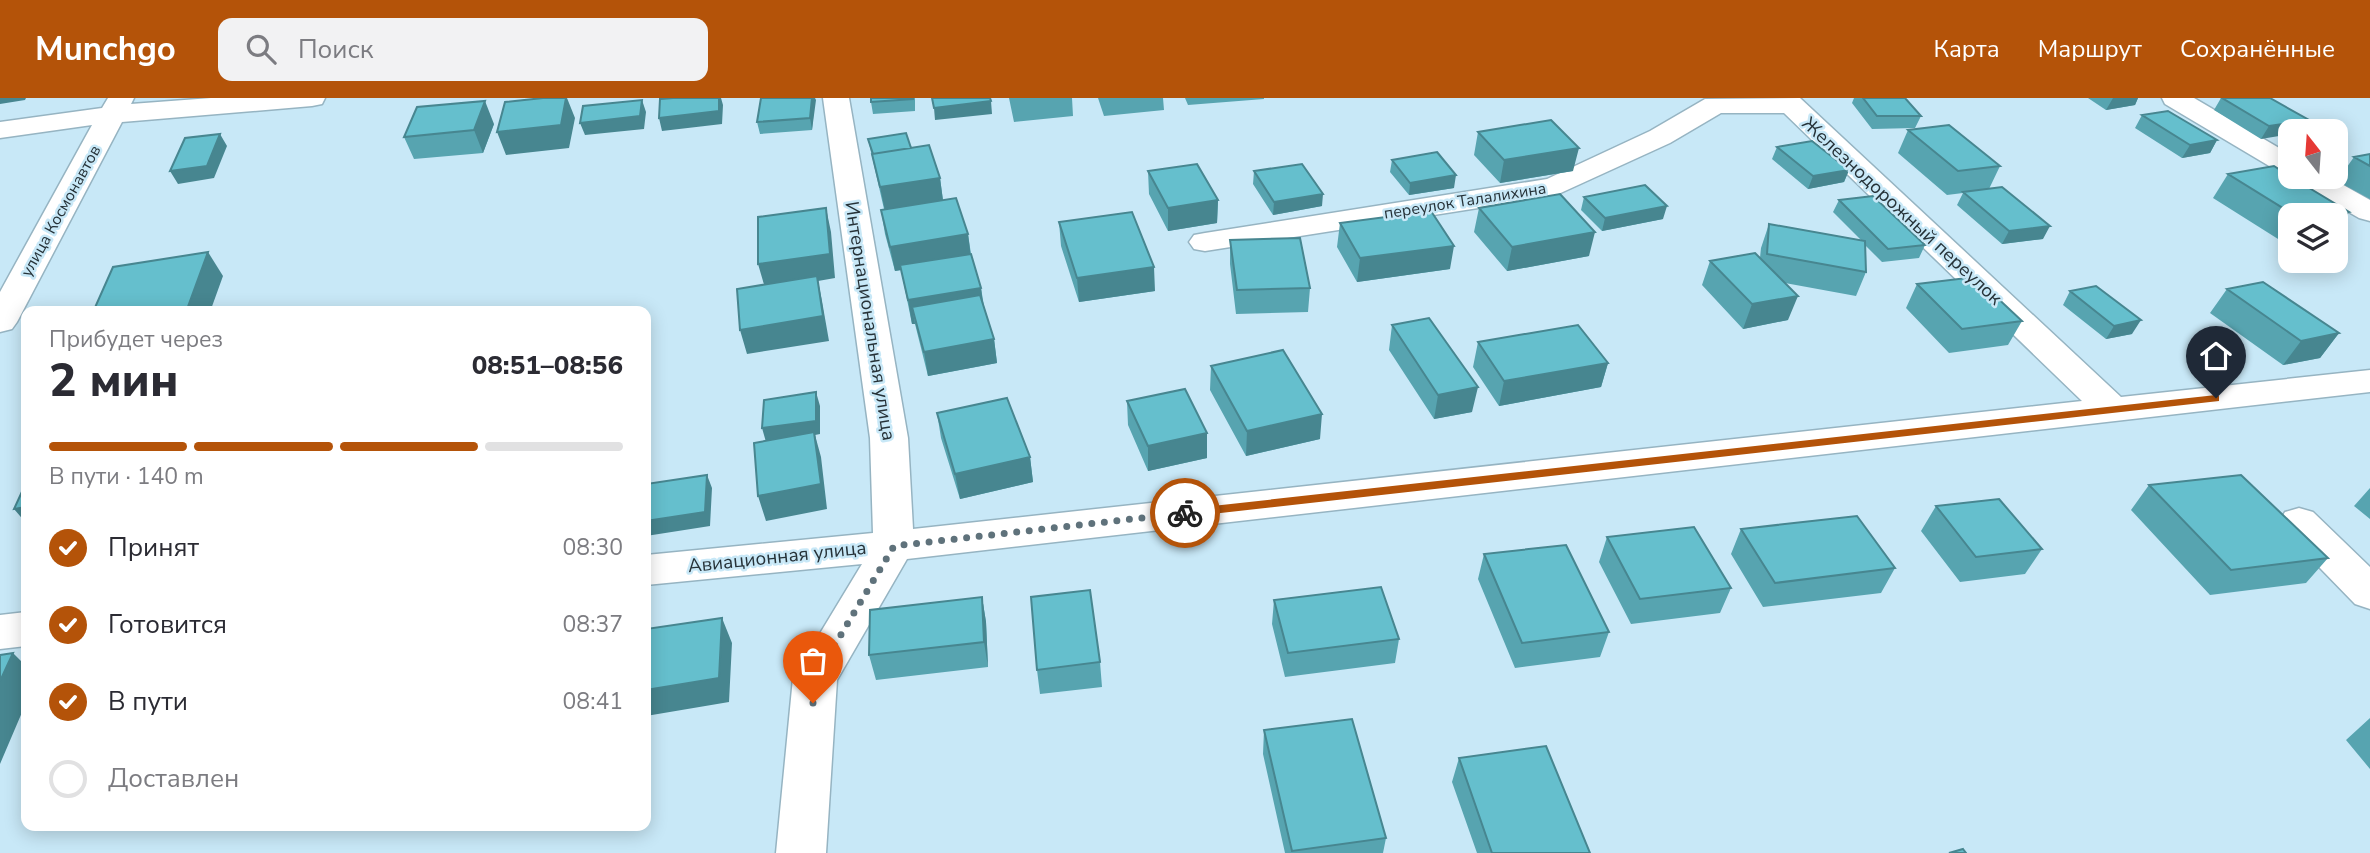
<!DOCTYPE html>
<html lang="ru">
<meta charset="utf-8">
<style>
:root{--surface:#fff;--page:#f2f2f3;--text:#2b2b33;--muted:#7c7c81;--line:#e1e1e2;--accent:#b45309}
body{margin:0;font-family:"Nunito Sans",sans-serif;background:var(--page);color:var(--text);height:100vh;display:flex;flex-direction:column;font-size:26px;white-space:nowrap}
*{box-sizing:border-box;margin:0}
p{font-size:23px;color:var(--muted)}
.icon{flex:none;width:38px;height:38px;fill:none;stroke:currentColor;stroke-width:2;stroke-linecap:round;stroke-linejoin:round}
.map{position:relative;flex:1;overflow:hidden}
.panel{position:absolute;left:21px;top:208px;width:630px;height:525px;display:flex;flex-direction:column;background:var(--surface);border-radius:14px;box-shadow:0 4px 18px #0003}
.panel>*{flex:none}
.needle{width:46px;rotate:343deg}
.controls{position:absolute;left:2278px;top:21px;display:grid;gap:14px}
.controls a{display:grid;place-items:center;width:70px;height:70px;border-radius:14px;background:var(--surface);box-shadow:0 4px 18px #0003;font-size:35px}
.pin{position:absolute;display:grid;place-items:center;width:60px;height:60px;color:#fff;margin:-72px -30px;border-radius:50% 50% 50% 0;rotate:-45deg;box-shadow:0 0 7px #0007}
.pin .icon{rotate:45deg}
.courier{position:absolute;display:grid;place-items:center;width:70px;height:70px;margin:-35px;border:5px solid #b45309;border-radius:50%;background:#fff;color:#222;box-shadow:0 2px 9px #0007}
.head em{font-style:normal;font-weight:800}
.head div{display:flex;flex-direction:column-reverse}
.head{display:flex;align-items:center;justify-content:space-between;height:119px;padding:0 28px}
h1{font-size:46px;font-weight:800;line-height:52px}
.bar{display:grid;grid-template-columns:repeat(4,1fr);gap:10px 7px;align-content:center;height:84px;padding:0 28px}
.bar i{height:9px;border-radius:5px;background:var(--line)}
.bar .selected{background:var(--accent)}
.bar p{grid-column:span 4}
ol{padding:0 28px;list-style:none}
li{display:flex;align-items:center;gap:21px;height:77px}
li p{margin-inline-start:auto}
li .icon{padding:7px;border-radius:50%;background:var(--accent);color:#fff;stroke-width:4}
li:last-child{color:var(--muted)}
li i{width:38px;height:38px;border:4px solid var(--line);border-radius:50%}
header{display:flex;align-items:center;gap:42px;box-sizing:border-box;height:98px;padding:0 35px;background:var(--accent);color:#fff}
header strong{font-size:33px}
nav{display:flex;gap:38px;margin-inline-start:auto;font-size:24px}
.search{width:490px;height:63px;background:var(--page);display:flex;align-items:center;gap:18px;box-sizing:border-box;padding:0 24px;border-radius:14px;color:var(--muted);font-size:26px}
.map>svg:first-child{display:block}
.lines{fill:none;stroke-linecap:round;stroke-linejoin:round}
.street-casing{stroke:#96b4c2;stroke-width:3}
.street{fill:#fff;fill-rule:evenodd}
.wall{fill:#57a4b0}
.shaded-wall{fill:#478690}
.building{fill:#65bfcd;stroke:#478690;stroke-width:2}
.route{fill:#b45309}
.done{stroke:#5f727b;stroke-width:7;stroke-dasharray:0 12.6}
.labels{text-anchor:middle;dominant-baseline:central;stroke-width:5;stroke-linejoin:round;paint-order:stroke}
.far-street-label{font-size:16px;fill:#263238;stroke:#c8e8f7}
.street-label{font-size:19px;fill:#263238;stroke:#c8e8f7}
</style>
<header>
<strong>Munchgo</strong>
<div class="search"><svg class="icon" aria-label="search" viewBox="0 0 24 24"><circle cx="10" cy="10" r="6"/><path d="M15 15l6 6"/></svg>Поиск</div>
<nav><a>Карта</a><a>Маршрут</a><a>Сохранённые</a></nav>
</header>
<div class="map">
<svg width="2370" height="755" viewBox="0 0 2370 755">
<rect width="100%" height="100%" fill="#c8e8f7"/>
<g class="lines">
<defs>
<path id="street" d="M 108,0 L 134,0 L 131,6 L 211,0 L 325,0 L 322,6 L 312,8 L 122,24 L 17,224 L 12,231 L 0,234 L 0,194 L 92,27 L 0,40 L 0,24 L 102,10 Z
M 823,0 L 849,0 L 908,340 L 913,431 L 2082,303 L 1784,15 L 1721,15 L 1670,45 L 1554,98 L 1205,153 L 1194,151 L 1189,144 L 1194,137 L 1205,135 L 1547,81 L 1650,33 L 1705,1 L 1800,0 L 2121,299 L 2370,272 L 2370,294 L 907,461 L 837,582 L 826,755 L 776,755 L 793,580 L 862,466 L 646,487 L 646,457 L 873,435 L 870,340 Z
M 2162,0 L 2194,0 L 2291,57 L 2291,78 L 2281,75 L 2165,6 Z
M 2293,79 L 2329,79 L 2370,102 L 2370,123 L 2359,120 L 2298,85 Z
M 2299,410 L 2313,414 L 2370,469 L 2370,511 L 2355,506 L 2285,434 L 2279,424 L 2285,414 Z
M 26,514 L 26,548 L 0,551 L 0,517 Z"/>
</defs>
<use href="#street" class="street-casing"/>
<use href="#street" class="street"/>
</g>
<path class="wall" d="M 761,0 L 815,0 L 812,32 L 760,36 L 757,24 Z
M 915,0 L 915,13 L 873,16 L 871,4 Z
M 1009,0 L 1072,0 L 1073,18 L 1014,24 Z
M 1098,0 L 1163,0 L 1164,12 L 1104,18 Z
M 1185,0 L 1264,0 L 1264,1 L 1188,7 Z
M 1854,0 L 1905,0 L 1921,18 L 1915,30 L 1872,31 L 1852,5 Z
M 2088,0 L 2138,0 L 2135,7 L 2106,12 Z
M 2221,0 L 2309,22 L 2261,41 L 2214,12 Z
M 2142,17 L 2217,42 L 2210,55 L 2182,60 L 2135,30 Z
M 494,26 L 483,55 L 414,61 L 404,39 Z
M 1908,32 L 2000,68 L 1989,91 L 2043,141 L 2002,146 L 1957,107 L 1963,95 L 1947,97 L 1898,55 Z
M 1478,34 L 1573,73 L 1500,85 L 1474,57 Z
M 868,41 L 911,50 L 940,80 L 943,102 L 968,136 L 971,156 L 981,190 L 984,208 L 994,241 L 997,265 L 928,278 L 915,226 L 912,226 L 901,172 L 895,173 L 885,136 L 881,112 L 884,111 Z
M 1777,49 L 1849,72 L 1844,84 L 1808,91 L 1772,61 Z
M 2370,56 L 2370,101 L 2337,83 L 2354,59 Z
M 1392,62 L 1454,90 L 1409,97 L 1390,74 Z
M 1148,73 L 1218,102 L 1217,125 L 1168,133 L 1149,96 Z
M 1254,73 L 1322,108 L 1273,117 L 1253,86 Z
M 2228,76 L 2349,114 L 2336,132 L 2336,117 L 2291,117 L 2291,146 L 2286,146 L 2213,100 Z
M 1584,99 L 1663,121 L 1602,133 L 1581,112 Z
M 1839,102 L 1925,147 L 1919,160 L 1882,164 L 1865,147 L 1866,174 L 1856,198 L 1785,185 L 1788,222 L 1743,231 L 1702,187 L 1710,163 L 1760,160 L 1761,150 L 1769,126 L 1861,142 L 1833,114 Z
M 1479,110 L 1589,158 L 1507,173 L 1474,134 Z
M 1059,124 L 1155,193 L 1079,204 L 1061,148 Z
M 1340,125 L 1450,171 L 1357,184 L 1337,149 Z
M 1230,142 L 1310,190 L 1308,214 L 1236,216 L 1230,166 Z
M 1917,186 L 2022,223 L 2008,247 L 1949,255 L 1906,210 Z
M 2227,191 L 2339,235 L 2320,260 L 2283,267 L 2210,215 Z
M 2070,193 L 2132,236 L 2106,241 L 2063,207 Z
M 1392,227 L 1472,314 L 1434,321 L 1389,252 Z
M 1478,244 L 1608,265 L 1601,289 L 1499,308 L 1473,269 Z
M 1211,268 L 1320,341 L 1246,358 L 1210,292 Z
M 1127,303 L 1207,360 L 1148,373 L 1128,327 Z
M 937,315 L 1030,359 L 1033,384 L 960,401 L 941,340 Z
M 2149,387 L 2328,460 L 2306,485 L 2210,497 L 2131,412 Z
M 2370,390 L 2370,421 L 2354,408 Z
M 1936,408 L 2042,451 L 2025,476 L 1960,484 L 1921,433 Z
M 1741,431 L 1895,470 L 1881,495 L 1763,509 L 1731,456 Z
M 1607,439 L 1731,490 L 1720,515 L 1631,526 L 1599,464 Z
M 1484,456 L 1609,534 L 1600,559 L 1515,570 L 1478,481 Z
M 982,499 L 986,524 L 988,569 L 876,582 L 869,557 Z
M 1274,502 L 1399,541 L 1395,565 L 1285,579 L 1272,526 Z
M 1100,564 L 1102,589 L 1040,596 L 1037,572 Z
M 2370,620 L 2370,671 L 2346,642 Z
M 1264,632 L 1386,740 L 1383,755 L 1285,755 L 1263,656 Z
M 1459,660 L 1590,755 L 1477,755 L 1452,684 Z"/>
<path class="shaded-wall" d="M 0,0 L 26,0 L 25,2 L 0,6 Z
M 566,0 L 567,0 L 575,20 L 569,50 L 506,57 L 497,34 Z
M 719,0 L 721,0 L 723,7 L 722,26 L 662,33 L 659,20 Z
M 812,0 L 815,0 L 816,2 L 812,32 L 810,20 Z
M 2113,0 L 2138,0 L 2135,7 L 2106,12 Z
M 642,2 L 646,14 L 644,31 L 585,37 L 580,25 Z
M 485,3 L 494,26 L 483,55 L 474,32 Z
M 991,3 L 992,16 L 935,22 L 934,10 Z
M 2309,22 L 2302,33 L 2291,33 L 2291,36 L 2261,41 L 2269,28 Z
M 220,36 L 227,48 L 214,80 L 178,86 L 170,73 Z
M 2217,42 L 2210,55 L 2182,60 L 2190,47 Z
M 1579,50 L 1573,73 L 1500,85 L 1504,62 Z
M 1849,72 L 1844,84 L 1808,91 L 1813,78 Z
M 1456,77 L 1454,90 L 1409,97 L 1410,85 Z
M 940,80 L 943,103 L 885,113 L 880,89 Z
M 1323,96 L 1322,108 L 1273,117 L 1274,104 Z
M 1218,102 L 1217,125 L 1168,133 L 1168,110 Z
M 1667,108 L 1663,121 L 1602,133 L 1605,120 Z
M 826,110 L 831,134 L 835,180 L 818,183 L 822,203 L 829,243 L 747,256 L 740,232 L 765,190 L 758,166 Z
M 2349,114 L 2336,132 L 2336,117 L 2330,117 Z
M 2050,128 L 2043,141 L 2002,146 L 2009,133 Z
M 1595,134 L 1589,158 L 1507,173 L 1512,149 Z
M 968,136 L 971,160 L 895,173 L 890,149 Z
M 1454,148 L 1450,171 L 1357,184 L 1360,160 Z
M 208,154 L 223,178 L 210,214 L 186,214 Z
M 1154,169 L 1155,193 L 1079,204 L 1077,180 Z
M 981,190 L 984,214 L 912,209 L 915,226 L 912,226 L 908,202 Z
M 1798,198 L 1788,222 L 1743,231 L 1752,206 Z
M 2141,222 L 2132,236 L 2106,241 L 2114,228 Z
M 2339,235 L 2320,260 L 2283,267 L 2301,243 Z
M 994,241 L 997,265 L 928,278 L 924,254 Z
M 1608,265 L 1601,289 L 1499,308 L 1504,283 Z
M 1478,289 L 1472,314 L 1434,321 L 1438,297 Z
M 816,294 L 820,308 L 820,336 L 815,337 L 821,359 L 827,411 L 766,423 L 758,398 L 766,344 L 762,330 Z
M 1322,316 L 1320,341 L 1246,358 L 1247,333 Z
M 1207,335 L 1207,360 L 1148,373 L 1148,348 Z
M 1030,359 L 1033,384 L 960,401 L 955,376 Z
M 707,377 L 712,390 L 710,428 L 646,438 L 646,423 Z
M 26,409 L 26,425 L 14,411 Z
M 982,499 L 986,524 L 988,569 L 984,544 Z
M 722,520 L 732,545 L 729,604 L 646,618 L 646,592 Z
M 13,555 L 26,568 L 26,605 L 0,666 L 0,583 Z"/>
<path class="building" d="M 543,0 L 566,0 L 561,27 L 497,34 L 505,4 Z
M 673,0 L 719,0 L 719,13 L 659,20 L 660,1 Z
M 761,0 L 812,0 L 810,20 L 757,24 Z
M 871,0 L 913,0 L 913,1 L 871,4 Z
M 932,0 L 990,0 L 991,3 L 934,10 Z
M 1863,0 L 1905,0 L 1921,18 L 1877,18 Z
M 2222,0 L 2270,0 L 2309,22 L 2269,28 Z
M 642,2 L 640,18 L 580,25 L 583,8 Z
M 485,3 L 474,32 L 404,39 L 417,9 Z
M 2168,13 L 2217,42 L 2190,47 L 2142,17 Z
M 1551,22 L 1579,50 L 1504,62 L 1478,34 Z
M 1949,27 L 2000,68 L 1958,73 L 1908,32 Z
M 906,35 L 911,50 L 873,56 L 868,41 Z
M 220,36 L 207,68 L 170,73 L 185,40 Z
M 1812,43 L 1849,72 L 1813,78 L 1777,49 Z
M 929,47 L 940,80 L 880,89 L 872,56 Z
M 1437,54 L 1456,77 L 1410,85 L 1392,62 Z
M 2370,56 L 2370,68 L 2354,59 Z
M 1197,66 L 1218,102 L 1168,110 L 1148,73 Z
M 1302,66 L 1323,96 L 1274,104 L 1254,73 Z
M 2274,68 L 2291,79 L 2349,114 L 2330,117 L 2294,117 L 2228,76 Z
M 1645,87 L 1667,108 L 1605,120 L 1584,99 Z
M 2002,89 L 2050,128 L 2009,133 L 1963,94 Z
M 1560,96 L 1595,134 L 1512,149 L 1479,110 Z
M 1873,98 L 1925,147 L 1888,151 L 1839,102 Z
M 956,100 L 968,136 L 890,149 L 881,112 Z
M 826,110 L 830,156 L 758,166 L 758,119 Z
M 1431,113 L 1454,148 L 1360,160 L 1340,125 Z
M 1132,114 L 1154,169 L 1077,180 L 1059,124 Z
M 1769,126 L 1865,143 L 1866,174 L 1767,156 Z
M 1300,140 L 1310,190 L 1237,192 L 1230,142 Z
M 208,154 L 186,214 L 93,214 L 113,169 Z
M 1755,155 L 1798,198 L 1752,206 L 1710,163 Z
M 971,156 L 981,190 L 908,202 L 900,167 Z
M 817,178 L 823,218 L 740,232 L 737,191 Z
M 1975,179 L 2022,223 L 1962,231 L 1917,186 Z
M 2263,184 L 2339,235 L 2301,243 L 2227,191 Z
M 2096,188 L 2141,222 L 2114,228 L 2070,193 Z
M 980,197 L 994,241 L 924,254 L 912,209 Z
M 1429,220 L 1478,289 L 1438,297 L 1392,227 Z
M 1578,227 L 1608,265 L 1504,283 L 1478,244 Z
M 1283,252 L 1322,316 L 1247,333 L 1211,268 Z
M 1185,291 L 1207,335 L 1148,348 L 1127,303 Z
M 816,294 L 816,323 L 762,330 L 764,302 Z
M 1007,300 L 1030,359 L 955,376 L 937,315 Z
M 814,334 L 821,386 L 758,398 L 754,345 Z
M 707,377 L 705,414 L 646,423 L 646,386 Z
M 2241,377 L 2328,460 L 2231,472 L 2149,387 Z
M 26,385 L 26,409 L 14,411 Z
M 1999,401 L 2042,451 L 1976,459 L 1936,408 Z
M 1857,418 L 1895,470 L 1775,485 L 1741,431 Z
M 1694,429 L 1731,490 L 1640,501 L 1607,439 Z
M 1566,447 L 1609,534 L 1522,545 L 1484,456 Z
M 1381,489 L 1399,541 L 1288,555 L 1274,502 Z
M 1090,492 L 1100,564 L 1037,572 L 1031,499 Z
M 982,499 L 984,544 L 869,557 L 870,512 Z
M 722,520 L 719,580 L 646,592 L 646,531 Z
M 13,555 L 0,583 L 0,557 Z
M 1352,621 L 1386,740 L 1292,753 L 1264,632 Z
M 1546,648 L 1590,755 L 1492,755 L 1459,660 Z
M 1963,751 L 1966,755 L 1949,755 Z"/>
<path class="route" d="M 2216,297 L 2219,298 L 2219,303 L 1185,419 L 1179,415 L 1185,411 Z"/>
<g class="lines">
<path class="done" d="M 813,605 L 815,580 L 894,448 L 1185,415"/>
</g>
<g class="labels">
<g class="far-street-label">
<text transform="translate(1465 103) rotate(-9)">переулок Талалихина</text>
<text transform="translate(61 113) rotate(-61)">улица Космонавтов</text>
</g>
<g class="street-label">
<text transform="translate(1902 113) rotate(43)">Железнодорожный переулок</text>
<text transform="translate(870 223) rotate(81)">Интернациональная улица</text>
<text transform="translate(777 459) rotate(-6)">Авиационная улица</text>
</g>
</g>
</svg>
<div class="controls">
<a><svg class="needle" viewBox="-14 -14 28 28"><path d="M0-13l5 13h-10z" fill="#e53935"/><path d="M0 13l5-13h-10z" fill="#7c7c81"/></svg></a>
<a><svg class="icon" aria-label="layers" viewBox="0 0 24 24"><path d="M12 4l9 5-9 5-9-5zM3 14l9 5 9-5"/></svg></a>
</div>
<div class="pin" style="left:813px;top:605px;background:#ea580c"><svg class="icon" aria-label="bag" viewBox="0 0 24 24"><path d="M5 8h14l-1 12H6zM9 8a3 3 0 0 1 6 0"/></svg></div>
<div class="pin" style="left:2216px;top:300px;background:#1f2937"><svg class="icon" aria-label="home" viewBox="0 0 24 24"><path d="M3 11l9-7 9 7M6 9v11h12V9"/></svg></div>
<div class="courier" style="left:1185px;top:415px"><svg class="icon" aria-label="bike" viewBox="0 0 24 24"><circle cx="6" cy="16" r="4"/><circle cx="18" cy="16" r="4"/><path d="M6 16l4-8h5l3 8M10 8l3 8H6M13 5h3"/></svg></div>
<section class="panel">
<div class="head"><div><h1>2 мин</h1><p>Прибудет через</p></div><em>08:51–08:56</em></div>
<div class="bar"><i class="selected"></i><i class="selected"></i><i class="selected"></i><i></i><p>В пути · 140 m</p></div>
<ol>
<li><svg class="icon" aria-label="check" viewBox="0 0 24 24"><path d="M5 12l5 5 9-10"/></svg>Принят<p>08:30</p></li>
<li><svg class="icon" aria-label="check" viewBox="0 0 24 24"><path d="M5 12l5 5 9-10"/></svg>Готовится<p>08:37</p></li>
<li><svg class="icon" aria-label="check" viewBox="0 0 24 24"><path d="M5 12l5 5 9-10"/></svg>В пути<p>08:41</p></li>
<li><i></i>Доставлен</li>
</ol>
</section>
</div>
